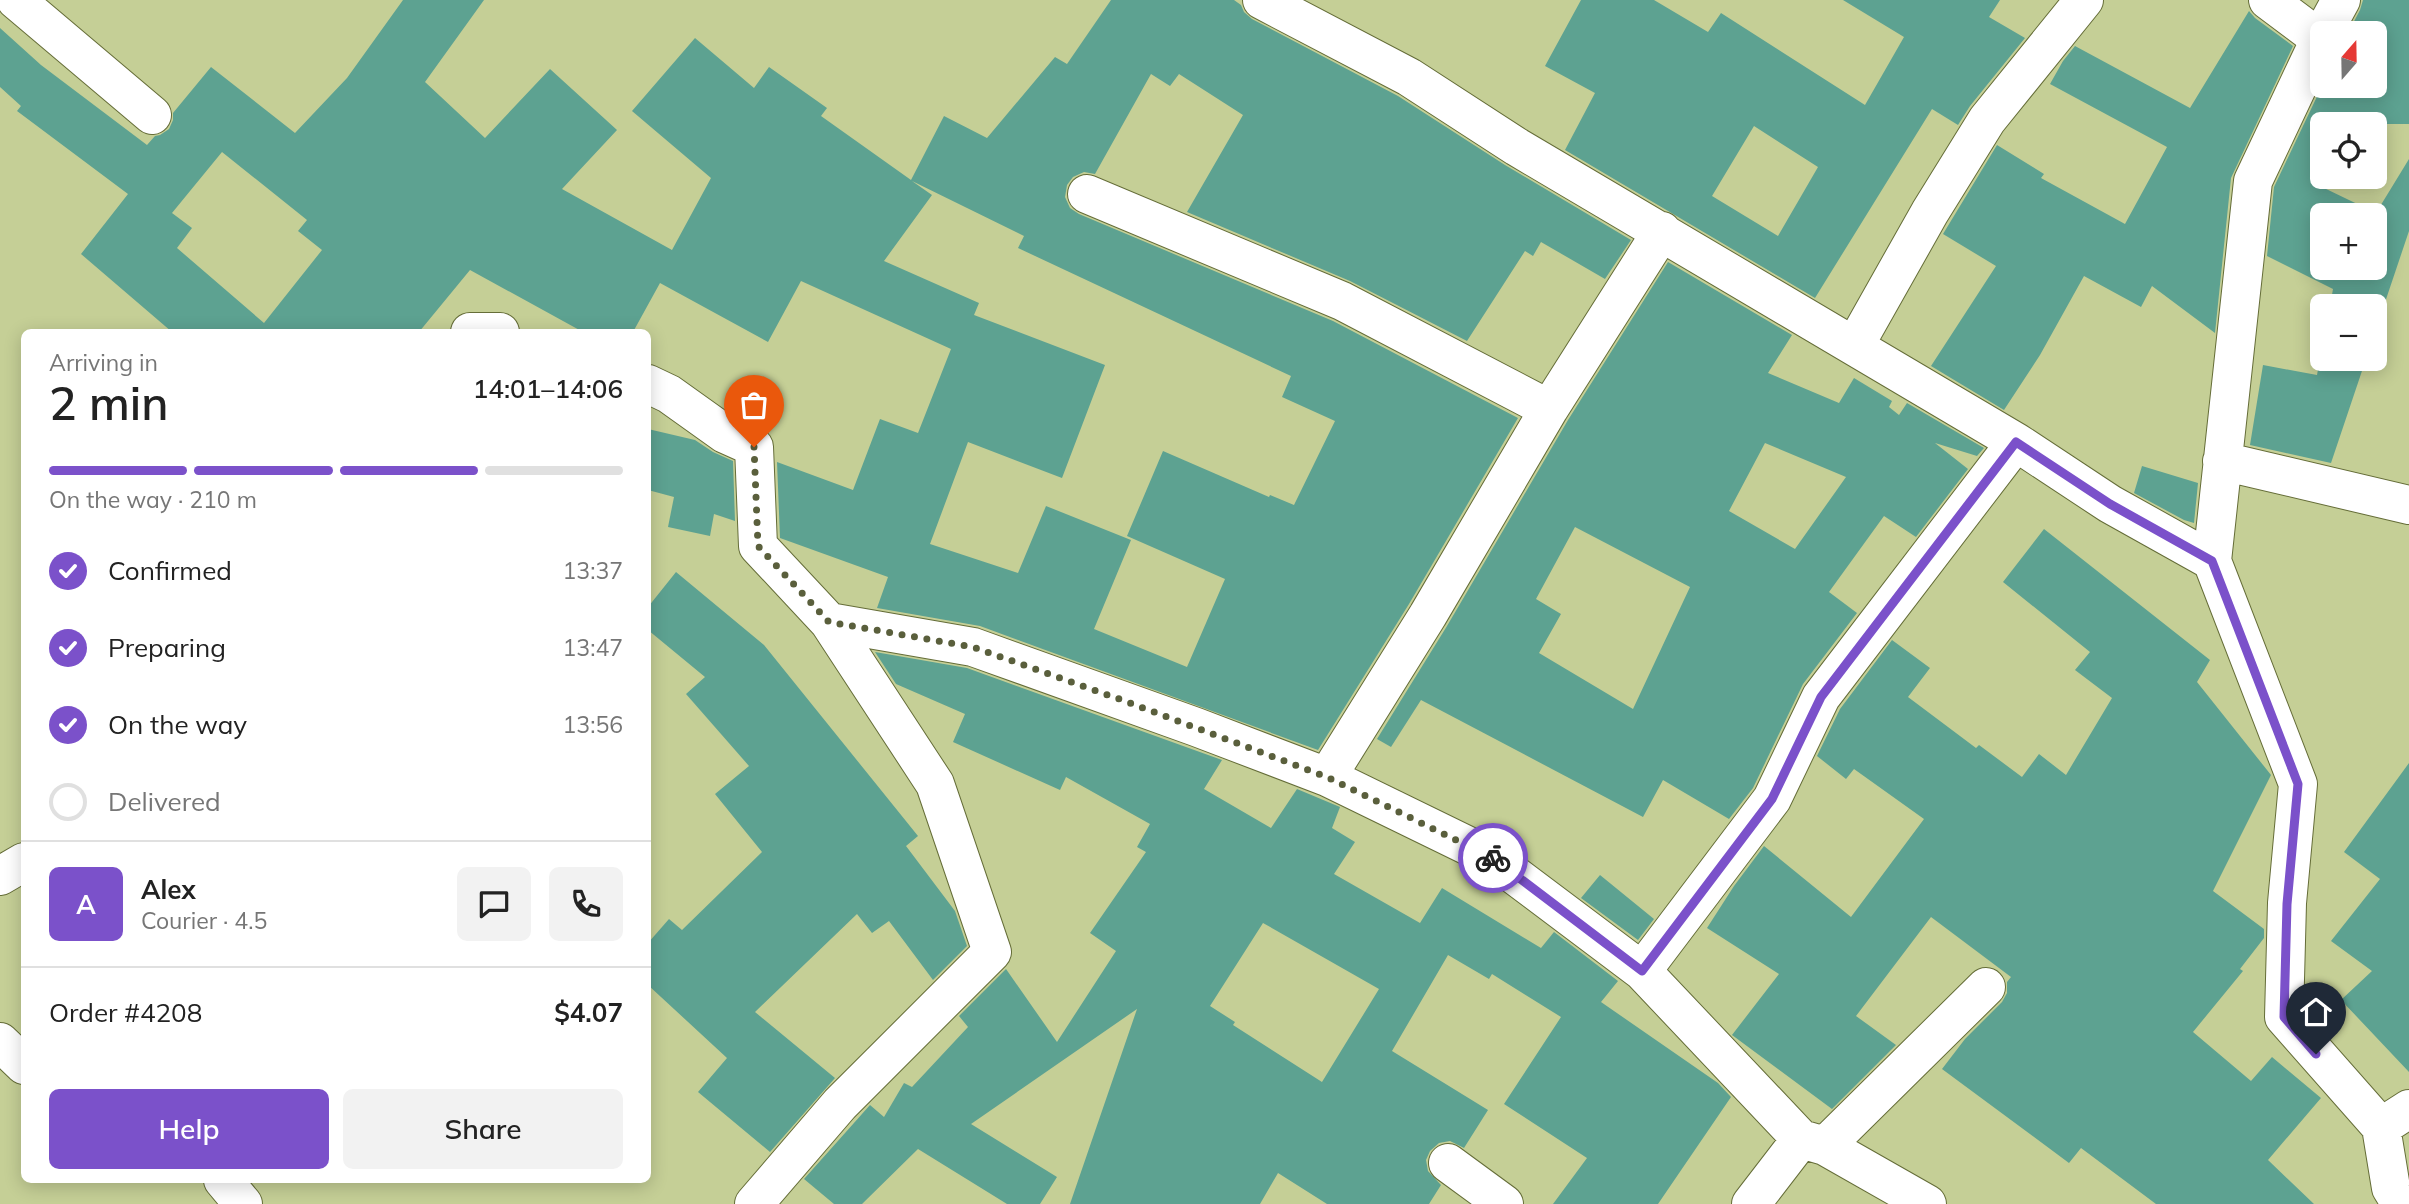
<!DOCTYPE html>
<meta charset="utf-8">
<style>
:root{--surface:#fff;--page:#f2f2f2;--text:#222;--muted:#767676;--line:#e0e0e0;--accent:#7b51ca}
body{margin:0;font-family:Mulish,sans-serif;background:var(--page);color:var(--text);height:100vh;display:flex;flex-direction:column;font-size:26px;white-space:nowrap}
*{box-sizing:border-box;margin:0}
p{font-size:23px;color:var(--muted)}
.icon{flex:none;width:38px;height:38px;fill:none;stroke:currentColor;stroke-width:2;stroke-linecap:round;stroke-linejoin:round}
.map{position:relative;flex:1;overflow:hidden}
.panel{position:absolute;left:21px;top:329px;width:630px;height:854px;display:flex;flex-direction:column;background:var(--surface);border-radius:10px;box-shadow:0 4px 18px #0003}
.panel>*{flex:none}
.needle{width:46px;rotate:20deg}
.tools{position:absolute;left:2310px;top:21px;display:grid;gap:14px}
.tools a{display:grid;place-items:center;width:77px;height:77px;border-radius:10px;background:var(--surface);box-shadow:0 4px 18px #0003;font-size:35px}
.pin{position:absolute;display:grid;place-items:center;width:60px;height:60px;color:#fff;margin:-72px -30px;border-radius:50% 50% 50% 0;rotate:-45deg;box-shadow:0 0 7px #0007}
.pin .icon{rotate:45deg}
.courier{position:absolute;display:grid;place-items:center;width:70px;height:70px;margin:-35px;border:5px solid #7b51ca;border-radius:50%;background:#fff;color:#222;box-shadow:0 2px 9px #0007}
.summary em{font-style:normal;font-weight:600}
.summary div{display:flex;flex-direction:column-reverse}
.summary{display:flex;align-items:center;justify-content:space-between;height:119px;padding:0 28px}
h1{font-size:46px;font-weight:600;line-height:52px}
.bar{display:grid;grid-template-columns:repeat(4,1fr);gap:10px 7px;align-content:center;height:84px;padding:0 28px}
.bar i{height:9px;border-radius:5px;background:var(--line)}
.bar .current{background:var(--accent)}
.bar p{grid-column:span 4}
.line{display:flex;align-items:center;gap:18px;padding:0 28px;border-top:2px solid var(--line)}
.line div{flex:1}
.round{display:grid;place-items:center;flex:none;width:74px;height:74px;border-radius:10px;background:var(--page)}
ol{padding:0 28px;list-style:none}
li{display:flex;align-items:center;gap:21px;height:77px}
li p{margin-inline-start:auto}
li .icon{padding:7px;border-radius:50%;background:var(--accent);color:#fff;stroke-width:4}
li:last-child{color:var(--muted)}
li i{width:38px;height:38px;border:4px solid var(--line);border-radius:50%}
.button{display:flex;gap:14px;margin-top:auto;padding:14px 28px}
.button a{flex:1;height:80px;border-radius:10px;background:var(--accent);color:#fff;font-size:28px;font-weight:600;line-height:80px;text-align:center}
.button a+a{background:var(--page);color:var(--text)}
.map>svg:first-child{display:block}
.building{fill:#5da291;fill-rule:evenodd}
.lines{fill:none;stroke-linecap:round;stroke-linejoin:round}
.minor-casing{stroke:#656d38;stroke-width:40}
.minor{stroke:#fff;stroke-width:38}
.done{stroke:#5a5f3c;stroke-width:7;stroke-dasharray:0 12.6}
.route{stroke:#7b51ca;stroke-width:9}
</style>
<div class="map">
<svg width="2409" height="1204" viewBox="0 0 2409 1204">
<rect width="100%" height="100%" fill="#c5cf96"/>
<path class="building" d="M 403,0 L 484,0 L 425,82 L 485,138 L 550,69 L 617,130 L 562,189 L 672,250 L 711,178 L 632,111 L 695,38 L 754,88 L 769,67 L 827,108 L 821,116 L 911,180 L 944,116 L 987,138 L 1055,57 L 1067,64 L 1111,0 L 1234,0 L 1241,5 L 1244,12 L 1252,19 L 1398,96 L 1505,165 L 1631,240 L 1605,279 L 1541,242 L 1533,256 L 1525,251 L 1467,341 L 1350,281 L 1187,212 L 1243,115 L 1179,74 L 1170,86 L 1151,74 L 1095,174 L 1084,172 L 1073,177 L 1067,185 L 1065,197 L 1070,208 L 1079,214 L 1333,321 L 1518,418 L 1409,604 L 1318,750 L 980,626 L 877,608 L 888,577 L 780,538 L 777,462 L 853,490 L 880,419 L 918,433 L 951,349 L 801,281 L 768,342 L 660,283 L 633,332 L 583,332 L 470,270 L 419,332 L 172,332 L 81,254 L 128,194 L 17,111 L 21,106 L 0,87 L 0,28 L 41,65 L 147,145 L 155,136 L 160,135 L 169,129 L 173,120 L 173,113 L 211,67 L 295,133 L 347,78 ZM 222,152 L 307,220 L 298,231 L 322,250 L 264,323 L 177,248 L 192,228 L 172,213 ZM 912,181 L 1024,236 L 1018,248 L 1291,376 L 1282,397 L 1335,421 L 1294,505 L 1270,495 L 1269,497 L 1163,451 L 1127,536 L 1225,579 L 1187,667 L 1094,629 L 1131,540 L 1046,506 L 1018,573 L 930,544 L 968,442 L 1062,478 L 1105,365 L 974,315 L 979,303 L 884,261 L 932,195 Z
M 1581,0 L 1654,0 L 1708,32 L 1721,13 L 1865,105 L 1904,37 L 1843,0 L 2000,0 L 1989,17 L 2025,38 L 1970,106 L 1958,125 L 1932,109 L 1815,298 L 1565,150 L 1595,93 L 1545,66 ZM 1754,126 L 1818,167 L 1778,236 L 1712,196 Z
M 2363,0 L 2409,0 L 2409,124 L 2322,124 L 2322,187 L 2376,213 L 2409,159 L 2409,231 L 2375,332 L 2375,306 L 2330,306 L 2333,289 L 2267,256 L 2274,187 L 2322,86 L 2375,86 L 2375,33 L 2348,33 L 2360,10 ZM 2322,215 L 2375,215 L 2375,268 L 2322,268 Z
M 2249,11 L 2255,18 L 2293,46 L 2231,178 L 2215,333 L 2152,286 L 2141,307 L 2084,276 L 2040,355 L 2004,410 L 1931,366 L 1996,266 L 1943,234 L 1997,145 L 2044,174 L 2041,178 L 2125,224 L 2167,147 L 2050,84 L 2063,61 L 2075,46 L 2190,108 Z
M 1668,262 L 1792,335 L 1768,373 L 1839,403 L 1854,378 L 1892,401 L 1889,407 L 1899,415 L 1907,403 L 1984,448 L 1977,456 L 1935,443 L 1968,469 L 1916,537 L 1884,516 L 1829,592 L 1857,613 L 1803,684 L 1753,788 L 1729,819 L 1663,780 L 1643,817 L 1421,700 L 1391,747 L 1377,739 L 1447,626 L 1568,420 ZM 1765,443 L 1846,477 L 1795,549 L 1729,511 ZM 1575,527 L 1690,587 L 1633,709 L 1539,653 L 1561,614 L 1536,599 Z
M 2322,347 L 2322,359 L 2366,359 L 2331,463 L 2250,445 L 2263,365 L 2317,375 Z
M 648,429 L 695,440 L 713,452 L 733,461 L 735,521 L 714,514 L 710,536 L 668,527 L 674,497 L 648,490 Z
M 2142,466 L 2198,483 L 2194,523 L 2184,520 L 2134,493 Z
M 2044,529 L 2210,660 L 2197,682 L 2271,775 L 2213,891 L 2264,929 L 2264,938 L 2240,969 L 2243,971 L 2193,1032 L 2251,1081 L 2272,1057 L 2321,1098 L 2268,1160 L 2314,1204 L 2156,1204 L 2081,1148 L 2069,1163 L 1942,1069 L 1965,1039 L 2002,1002 L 2007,993 L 2007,982 L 2011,977 L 1931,917 L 1856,1016 L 1896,1045 L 1832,1109 L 1732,1035 L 1779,974 L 1707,928 L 1734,886 L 1764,846 L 1851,917 L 1924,819 L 1854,769 L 1846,779 L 1817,756 L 1840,709 L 1892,640 L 1930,668 L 1908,697 L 1976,748 L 1979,745 L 2022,777 L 2039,754 L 2066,775 L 2112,698 L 2075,670 L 2090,652 L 2003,582 Z
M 676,572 L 764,645 L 918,836 L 906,846 L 955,911 L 967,946 L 933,980 L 889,921 L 872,933 L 857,914 L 755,1012 L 835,1078 L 770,1152 L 698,1092 L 727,1058 L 648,985 L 648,943 L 669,919 L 682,930 L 762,852 L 715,794 L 749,766 L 686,694 L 705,677 L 648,630 L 648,607 Z
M 875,652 L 967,668 L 1222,760 L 1204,789 L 1271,828 L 1297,789 L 1340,807 L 1332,828 L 1355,842 L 1334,874 L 1420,923 L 1442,888 L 1541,948 L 1554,932 L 1618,981 L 1601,1002 L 1718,1083 L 1731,1097 L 1658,1204 L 1553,1204 L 1587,1158 L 1504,1104 L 1561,1017 L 1492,974 L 1489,979 L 1448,955 L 1392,1051 L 1488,1110 L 1464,1148 L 1450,1141 L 1439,1143 L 1430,1151 L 1426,1160 L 1428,1171 L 1441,1185 L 1429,1204 L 1327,1204 L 1278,1173 L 1260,1204 L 1070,1204 L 1137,1009 L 971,1124 L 1057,1177 L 1040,1204 L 1007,1204 L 918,1149 L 862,1204 L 834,1204 L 804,1179 L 870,1105 L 884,1117 L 904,1083 L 912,1087 L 968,1027 L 959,1016 L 1006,969 L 1057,1042 L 1116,951 L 1090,933 L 1146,852 L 1137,847 L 1150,824 L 1066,777 L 1060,790 L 953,742 L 965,714 L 896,684 ZM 1263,923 L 1379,989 L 1322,1082 L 1233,1025 L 1235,1022 L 1210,1006 Z
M 2409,763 L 2409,1072 L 2341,1000 L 2372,971 L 2331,941 L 2380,879 L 2344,852 Z
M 1600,875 L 1654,919 L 1638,940 L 1581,898 Z"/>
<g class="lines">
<defs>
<path id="minor" d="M 16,0 L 152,115
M 1262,0 L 1409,77 L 1517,147 L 2016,442 L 2110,504 L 2212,561
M 2268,0 L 2320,39
M 2323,33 L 2341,0
M 2322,35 L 2253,181 L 2212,561 L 2298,784 L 2287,903 L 2284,1017 L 2381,1127 L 2391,1188 L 2401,1204
M 1087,194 L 1342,301 L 1549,409
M 470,332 L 500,332
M 1855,345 L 1930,212 L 1987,120 L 2084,0
M 648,384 L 669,394 L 725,434 L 754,447 L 758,546 L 829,622 L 935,784 L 992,952 L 840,1104 L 754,1204
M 2222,461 L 2409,505
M 829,622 L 973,647 L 1196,727 L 1327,777 L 1489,856 L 1642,971 L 1801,1139 L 1825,1146 L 1927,1204
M 1327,777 L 1428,615 L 1549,409 L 1662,231
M 0,876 L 24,862
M 1642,971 L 1772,799 L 1821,697 L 2016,442
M 0,1042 L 24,1065
M 2381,1127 L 2409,1109
M 1825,1146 L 1986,987
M 1448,1163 L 1504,1204
M 223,1180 L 243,1204
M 1751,1204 L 1801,1139"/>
</defs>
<use href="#minor" class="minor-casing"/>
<use href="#minor" class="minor"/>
</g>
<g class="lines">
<path class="done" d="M 754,447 L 758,546 L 829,622 L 973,647 L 1122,700 L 1327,777 L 1493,858"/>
<path class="route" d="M 1493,858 L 1642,971 L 1772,799 L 1821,697 L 2016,442 L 2110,504 L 2212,561 L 2298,784 L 2287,904 L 2284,1017 L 2316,1054"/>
</g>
</svg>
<div class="tools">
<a><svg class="needle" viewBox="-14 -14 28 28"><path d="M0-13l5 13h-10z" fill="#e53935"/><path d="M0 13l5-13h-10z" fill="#767676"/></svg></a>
<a><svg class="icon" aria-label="locate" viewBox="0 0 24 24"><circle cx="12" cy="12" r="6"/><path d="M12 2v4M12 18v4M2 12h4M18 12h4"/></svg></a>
<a>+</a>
<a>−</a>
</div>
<div class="pin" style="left:754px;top:447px;background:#ea580c"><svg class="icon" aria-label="bag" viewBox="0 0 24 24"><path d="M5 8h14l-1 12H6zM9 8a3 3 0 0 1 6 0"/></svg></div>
<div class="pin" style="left:2316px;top:1054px;background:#1f2937"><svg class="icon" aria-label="home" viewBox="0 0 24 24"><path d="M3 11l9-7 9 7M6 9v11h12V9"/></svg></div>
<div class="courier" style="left:1493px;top:858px"><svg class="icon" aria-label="bike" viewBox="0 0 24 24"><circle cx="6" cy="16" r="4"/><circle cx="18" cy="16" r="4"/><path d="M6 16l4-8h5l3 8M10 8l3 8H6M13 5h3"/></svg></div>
<section class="panel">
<div class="summary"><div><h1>2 min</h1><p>Arriving in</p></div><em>14:01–14:06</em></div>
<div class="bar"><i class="current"></i><i class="current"></i><i class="current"></i><i></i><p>On the way · 210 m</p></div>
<ol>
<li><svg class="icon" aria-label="check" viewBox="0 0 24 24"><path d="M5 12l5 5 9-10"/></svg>Confirmed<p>13:37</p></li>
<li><svg class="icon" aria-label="check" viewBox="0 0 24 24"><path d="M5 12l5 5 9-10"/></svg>Preparing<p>13:47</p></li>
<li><svg class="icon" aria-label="check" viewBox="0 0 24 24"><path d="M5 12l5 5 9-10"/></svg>On the way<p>13:56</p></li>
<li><i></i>Delivered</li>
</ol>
<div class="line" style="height:126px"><b class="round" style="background:var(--accent);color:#fff">A</b><div><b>Alex</b><p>Courier · 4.5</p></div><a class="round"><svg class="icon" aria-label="chat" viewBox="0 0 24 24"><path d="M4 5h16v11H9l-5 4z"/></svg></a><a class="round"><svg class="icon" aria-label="phone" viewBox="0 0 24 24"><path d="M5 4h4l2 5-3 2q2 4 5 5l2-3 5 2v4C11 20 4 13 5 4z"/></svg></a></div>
<div class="line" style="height:91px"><div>Order #4208</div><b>$4.07</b></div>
<div class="button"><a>Help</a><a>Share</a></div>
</section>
</div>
